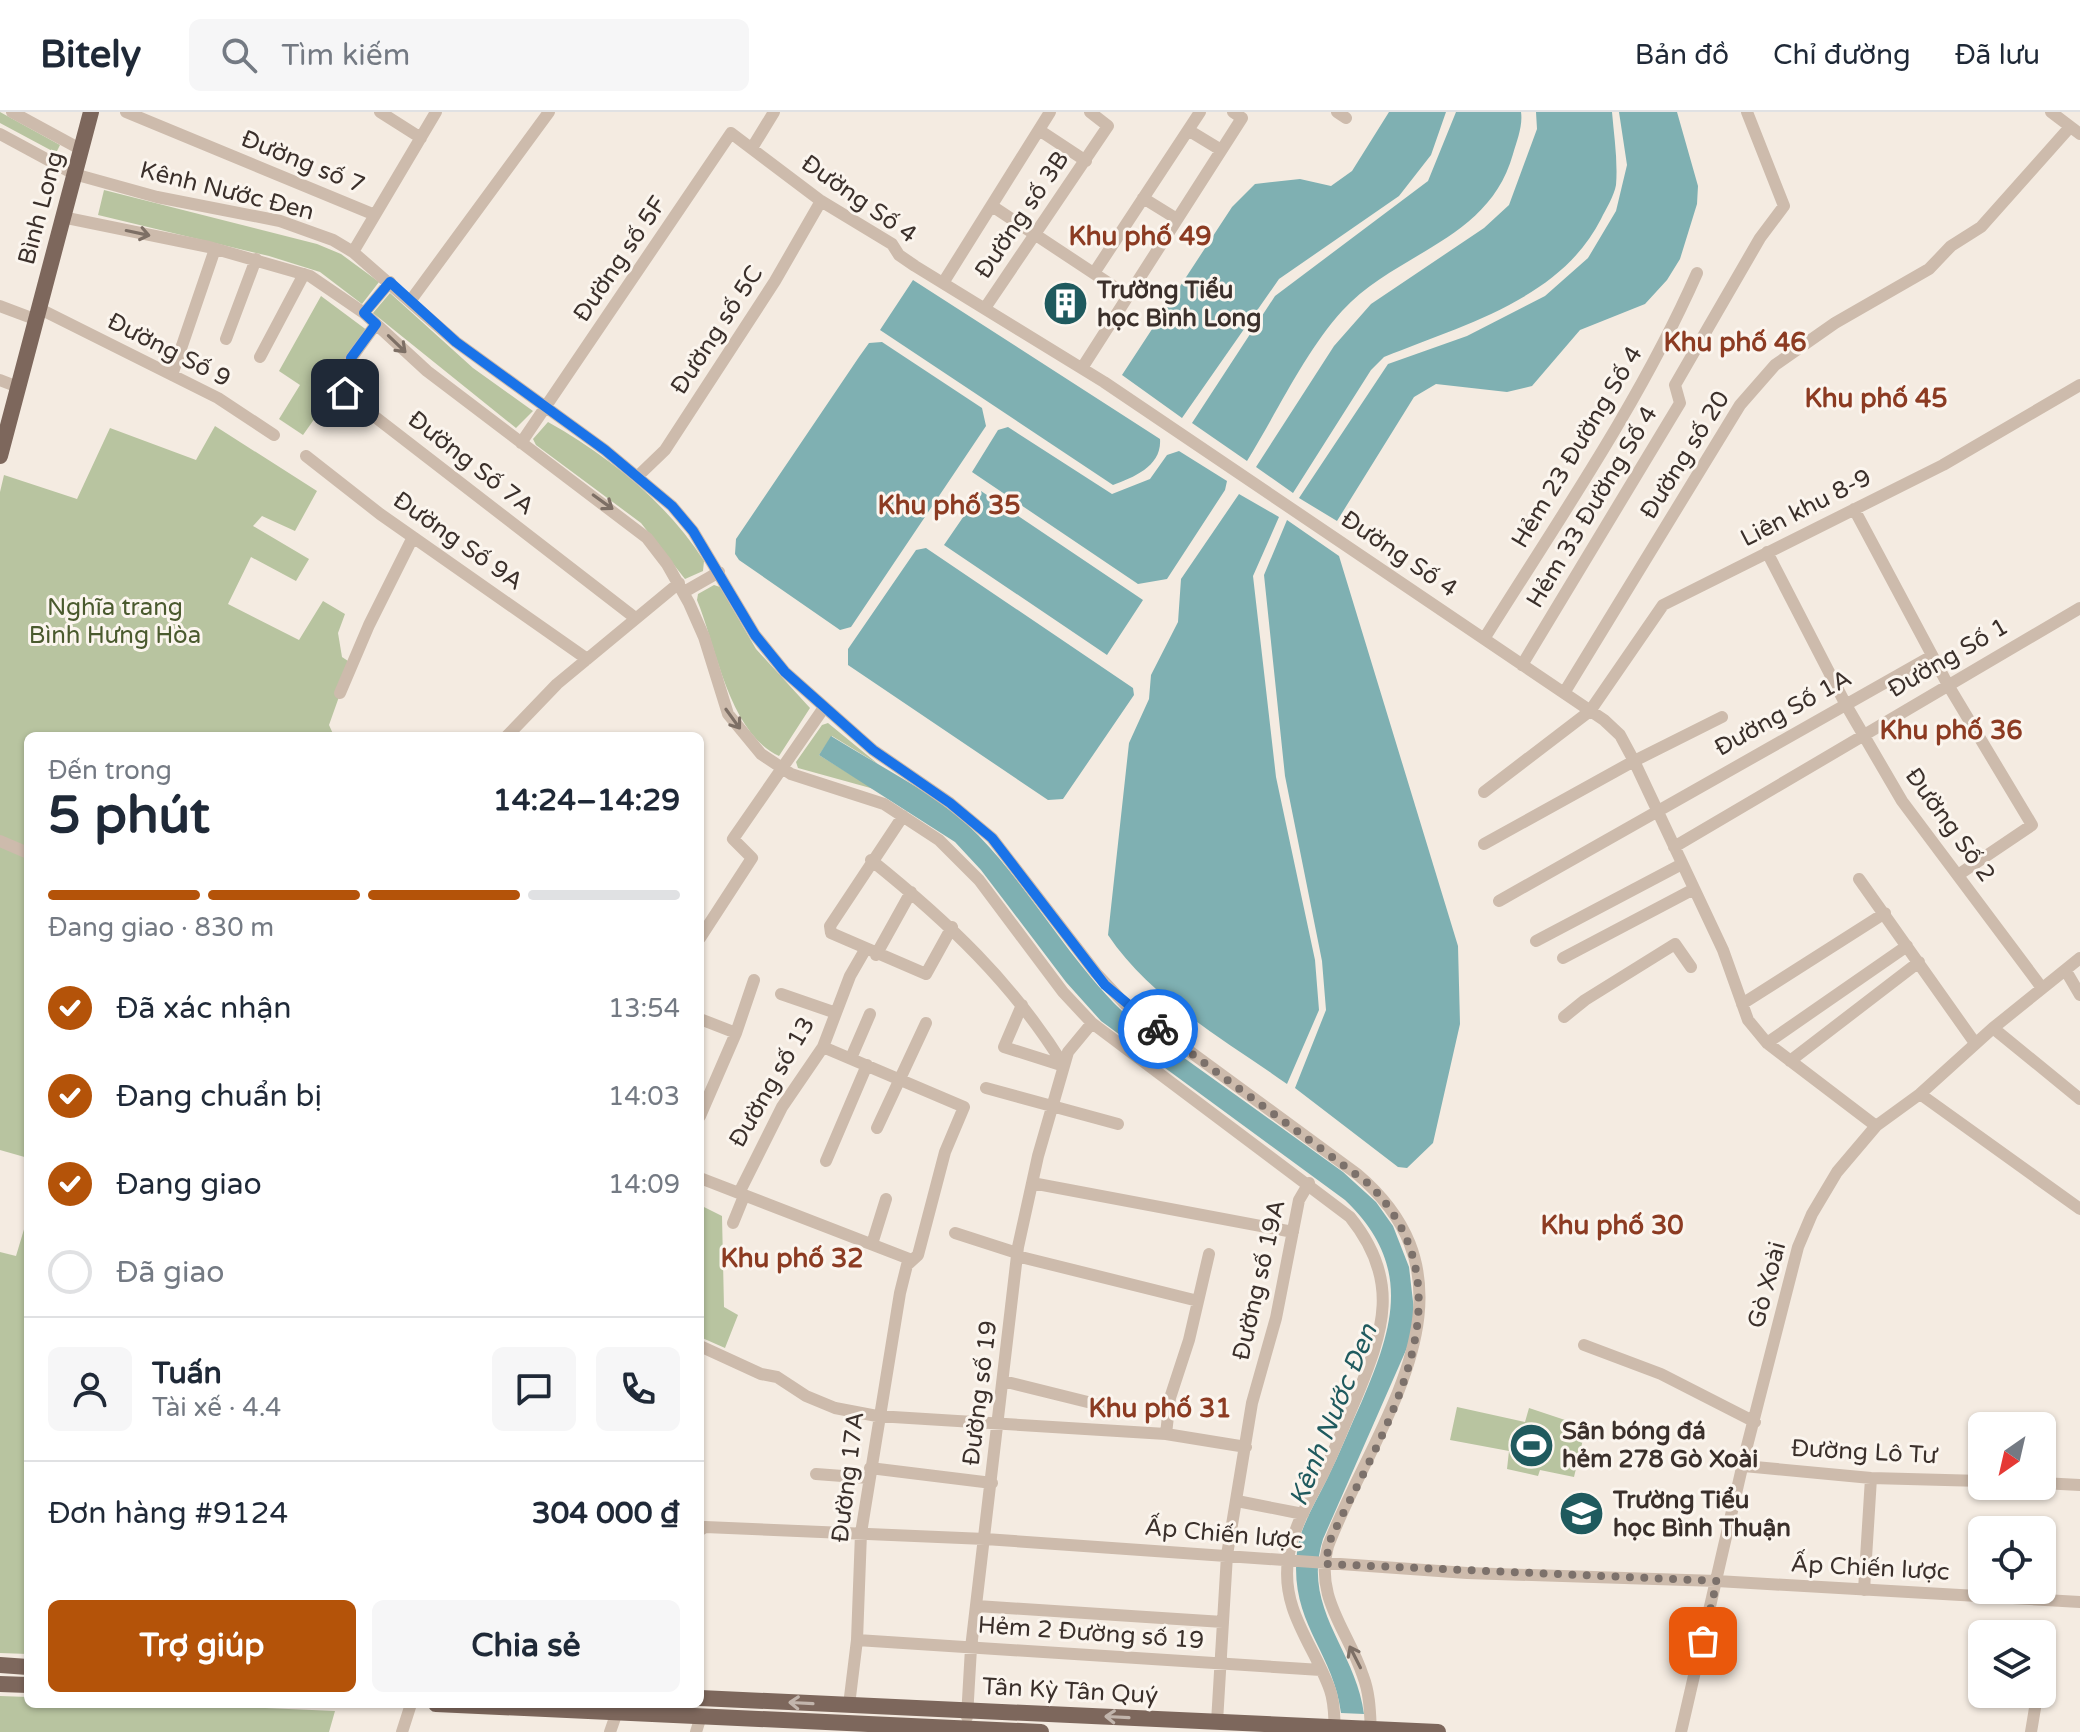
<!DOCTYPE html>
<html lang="vi">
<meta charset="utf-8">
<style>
:root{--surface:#fff;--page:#f6f6f7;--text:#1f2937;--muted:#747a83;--line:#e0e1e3;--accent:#b45309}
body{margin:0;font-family:"Varela Round",sans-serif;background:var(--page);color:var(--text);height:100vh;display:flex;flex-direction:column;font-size:30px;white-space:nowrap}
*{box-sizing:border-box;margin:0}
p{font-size:26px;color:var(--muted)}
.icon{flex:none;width:44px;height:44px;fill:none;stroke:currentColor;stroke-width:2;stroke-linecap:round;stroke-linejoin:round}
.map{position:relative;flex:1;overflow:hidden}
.side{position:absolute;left:24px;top:620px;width:680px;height:976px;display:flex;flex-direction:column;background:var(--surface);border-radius:12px;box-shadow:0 2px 6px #0004}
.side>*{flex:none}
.needle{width:52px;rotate:214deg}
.tools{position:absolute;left:1968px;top:1300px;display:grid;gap:16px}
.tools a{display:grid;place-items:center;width:88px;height:88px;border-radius:12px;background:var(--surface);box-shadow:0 2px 6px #0004;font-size:40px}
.pin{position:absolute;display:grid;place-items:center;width:68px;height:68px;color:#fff;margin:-34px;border-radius:16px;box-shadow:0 4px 12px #0006}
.courier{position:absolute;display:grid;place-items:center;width:80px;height:80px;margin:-40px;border:6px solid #1a73e8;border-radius:50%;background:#fff;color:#222;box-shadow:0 2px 10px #0007}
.headline em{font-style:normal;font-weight:800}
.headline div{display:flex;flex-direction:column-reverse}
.headline{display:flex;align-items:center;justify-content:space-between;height:136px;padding:0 24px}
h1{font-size:52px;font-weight:800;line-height:60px}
.bar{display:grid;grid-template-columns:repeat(4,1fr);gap:12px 8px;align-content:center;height:96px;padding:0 24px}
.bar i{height:10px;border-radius:6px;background:var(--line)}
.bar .current{background:var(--accent)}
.bar p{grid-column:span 4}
.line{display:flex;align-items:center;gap:20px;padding:0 24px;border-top:2px solid var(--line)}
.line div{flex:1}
.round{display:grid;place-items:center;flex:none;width:84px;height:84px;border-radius:12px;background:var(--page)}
ol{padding:0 24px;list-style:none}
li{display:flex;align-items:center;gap:24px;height:88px}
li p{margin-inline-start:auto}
li .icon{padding:8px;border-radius:50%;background:var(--accent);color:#fff;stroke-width:4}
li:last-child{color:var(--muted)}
li i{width:44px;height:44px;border:4px solid var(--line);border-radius:50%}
.primary-button{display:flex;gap:16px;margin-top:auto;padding:16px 24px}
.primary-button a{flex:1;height:92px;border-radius:12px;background:var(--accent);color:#fff;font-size:32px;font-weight:800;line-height:92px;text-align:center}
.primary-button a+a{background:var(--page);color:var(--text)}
header{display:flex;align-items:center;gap:48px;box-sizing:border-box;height:112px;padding:0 40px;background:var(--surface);border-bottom:2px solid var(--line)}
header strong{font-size:38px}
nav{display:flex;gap:44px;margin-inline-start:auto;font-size:28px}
.search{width:560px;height:72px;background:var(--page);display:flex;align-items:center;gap:20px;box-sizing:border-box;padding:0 28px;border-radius:12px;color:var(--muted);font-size:30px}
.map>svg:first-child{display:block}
.green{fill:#b8c4a0}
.water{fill:#7fb0b2}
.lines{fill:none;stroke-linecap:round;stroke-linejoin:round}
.minor{stroke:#cdbbac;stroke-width:12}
.major{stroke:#7d675c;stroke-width:16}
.oneway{stroke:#7d6f65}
.oneway2{stroke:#c2b5ac}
.done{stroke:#7c716b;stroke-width:8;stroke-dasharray:0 14.4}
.route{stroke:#1a73e8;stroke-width:10}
.labels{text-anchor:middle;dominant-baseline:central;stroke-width:6;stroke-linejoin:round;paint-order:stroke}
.street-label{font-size:24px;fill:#3b302b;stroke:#fbf5ee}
.poi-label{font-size:24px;font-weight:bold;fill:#3b302b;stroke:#fbf5ee;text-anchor:start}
.park-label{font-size:24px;fill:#4a5a2e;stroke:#fbf5ee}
.neighbourhood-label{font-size:26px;font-weight:bold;fill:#8c3b22;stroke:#fbf5ee}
.water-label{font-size:26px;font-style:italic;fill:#1f5a5e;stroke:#fbf5ee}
</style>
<header>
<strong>Bitely</strong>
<div class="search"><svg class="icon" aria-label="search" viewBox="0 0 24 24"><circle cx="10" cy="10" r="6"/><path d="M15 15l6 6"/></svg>Tìm kiếm</div>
<nav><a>Bản đồ</a><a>Chỉ đường</a><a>Đã lưu</a></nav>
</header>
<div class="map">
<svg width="2080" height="1620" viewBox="0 0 2080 1620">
<rect width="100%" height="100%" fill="#f4ebe1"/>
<path class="green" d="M 0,0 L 60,33 L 56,41 L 0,11 Z
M 104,78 L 317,132 L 341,142 L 379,170 L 362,192 L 320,160 L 269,144 L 98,103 Z
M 390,181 L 473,256 L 533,299 L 516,316 L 373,201 Z
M 321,184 L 368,219 L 343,252 L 349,258 L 303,323 L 279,307 L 300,273 L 279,259 Z
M 548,310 C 609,344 667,391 704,449 L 703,459 L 685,467 L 641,411 L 536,333 L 533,327 Z
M 215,314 L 317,379 L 295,419 L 262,404 L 253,414 L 309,447 L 296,469 L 251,445 L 228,492 L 299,528 L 323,489 L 345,502 L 338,521 L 342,545 L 351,551 L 329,613 L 334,624 L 28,624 L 28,1046 L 0,1038 L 0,380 L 4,363 L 77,387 L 110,316 L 196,348 Z
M 714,473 L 720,475 L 756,537 L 810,596 L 779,644 C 729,621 716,534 697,488 L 698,482 Z
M 828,611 L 878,652 L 832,624 L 819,643 L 874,677 L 798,656 L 796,650 L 822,613 Z
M 700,1093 L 722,1104 L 724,1195 L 738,1203 L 725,1236 L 700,1225 Z
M 28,1104 L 28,1542 L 0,1541 L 0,1140 L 16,1144 Z
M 1457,1295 L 1525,1310 L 1529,1296 L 1586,1315 L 1574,1365 L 1540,1358 L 1538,1364 L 1507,1357 L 1509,1339 L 1450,1328 Z
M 0,1584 L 28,1585 L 28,1592 L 173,1592 L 335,1599 L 329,1620 L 0,1620 Z"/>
<path class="water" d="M 1389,0 L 1446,0 L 1431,43 L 1399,84 L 1279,167 L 1182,306 L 1122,263 L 1232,95 L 1255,72 L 1300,67 L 1331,74 L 1352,59 Z
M 1456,0 L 1521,0 C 1523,14 1517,28 1513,42 C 1489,129 1397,139 1342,199 C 1305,240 1276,302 1247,349 L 1192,311 L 1275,184 L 1428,69 Z
M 1536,0 L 1612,0 C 1614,24 1618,49 1616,73 C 1614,84 1606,97 1601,107 C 1560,188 1462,213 1384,245 L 1371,258 L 1293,381 L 1256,355 L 1334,234 L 1371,192 L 1484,116 L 1509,93 L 1537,17 Z
M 1619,0 L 1677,0 L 1698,74 L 1697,92 L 1680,147 L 1667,168 L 1645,192 L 1580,218 L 1532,274 L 1507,280 L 1436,272 L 1414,285 L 1337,409 L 1299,386 L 1388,252 L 1467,224 L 1545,184 L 1588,146 L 1616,99 L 1627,53 Z
M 913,168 L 1160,327 C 1162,354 1134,365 1113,373 L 880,218 Z
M 882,230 L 982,296 L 986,314 L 851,515 L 840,518 L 739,448 L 735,442 L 736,427 L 859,245 L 869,231 Z
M 1008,315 L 1112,382 L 1150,367 L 1167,343 L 1179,339 L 1227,369 L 1225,378 L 1167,467 L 1138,472 L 972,360 L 998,318 Z
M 981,379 L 1143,488 L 1107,543 L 944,433 Z
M 1239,382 L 1279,405 L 1253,464 L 1276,665 L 1315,848 L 1319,898 L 1287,972 C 1225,928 1151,887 1108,823 L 1129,631 L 1149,587 L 1151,563 L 1178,510 L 1181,467 Z
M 1287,408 L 1339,444 L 1458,834 L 1460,912 L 1433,1031 L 1407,1056 L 1398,1055 L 1295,976 L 1326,898 L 1322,849 L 1285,664 L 1264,463 Z
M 926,436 L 1133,576 L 1134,583 L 1063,687 L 1048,688 L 848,553 L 848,537 L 916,438 Z
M 831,624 C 880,655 938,682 978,723 C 1035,782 1073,856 1134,910 L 1343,1060 L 1376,1090 L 1393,1114 L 1409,1155 L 1414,1198 L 1410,1229 L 1323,1427 C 1301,1497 1356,1537 1364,1602 L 1341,1601 C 1333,1538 1289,1511 1297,1440 C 1300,1414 1316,1390 1327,1367 C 1340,1341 1350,1315 1362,1289 C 1394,1214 1413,1153 1345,1088 L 1101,909 L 1066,870 L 981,758 L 955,730 L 819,643 Z"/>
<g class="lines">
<path class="minor" d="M 12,0 L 82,38
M 126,0 L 375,103
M 380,0 L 421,26
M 1337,0 L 1346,6
M 2051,0 L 2080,22
M 1039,18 L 1086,49
M 1188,18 L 1221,38
M 0,22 L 74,62 L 157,85 L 280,109 L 333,128 L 353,140 L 456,230 L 605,338 L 672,394 L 693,419 L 755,523 L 785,560 L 873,638 L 950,691 L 992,726 L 1096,861 L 1125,892 L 1357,1062 C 1491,1175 1375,1311 1328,1434 C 1314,1486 1348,1518 1363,1564 C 1370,1582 1370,1601 1371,1620
M 752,36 L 774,0
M 1143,86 L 1177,107
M 992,94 L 1128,184
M 62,105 L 209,135 L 310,164 L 364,201 L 427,259 L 647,426 L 667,452 L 689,491 L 704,525 L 728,602 L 761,642 L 791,662 L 884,692 L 939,728 L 979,768 L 1063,880 L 1092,911 L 1350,1105 C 1401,1168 1384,1218 1356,1286 C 1345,1311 1335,1338 1322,1364 C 1308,1391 1292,1417 1288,1448 C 1281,1499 1314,1533 1330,1578 C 1335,1592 1334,1606 1335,1620
M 353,140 L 436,0
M 1094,161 L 1200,0
M 943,171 L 1050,0
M 411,188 L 549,0
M 0,194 L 37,208
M 985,196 L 1108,14 L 1090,0
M 40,197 L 218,286 L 274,323
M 364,201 L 390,170
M 376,212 L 350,248 L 355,255 L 345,278 L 348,284 L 634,505
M 226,227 L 256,147
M 260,245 L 304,162
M 1082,256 L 1242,6 L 1233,0
M 172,263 L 215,137
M 0,268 L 18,275
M 521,331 L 731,21 L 821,89 L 892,132 L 899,143 L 915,154 L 1104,270 L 1604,608 L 1620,623 L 1634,649 L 1723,838 L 1748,908 L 1767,931 L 1876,1014
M 306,344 L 380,402 L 587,547
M 638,364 L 665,338 L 775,169 L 821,89
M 1854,397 L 1948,573 L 2032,713 L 1958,763
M 1767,440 L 1846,593 L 1902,689 L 2042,876
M 684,480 L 719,460
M 1484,527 C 1559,407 1640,290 1697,161
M 1522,553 L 1680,291 L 1675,273 L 1760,126 L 1784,94 L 1747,0
M 340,581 L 369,513 L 413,425
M 1564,581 L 1740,293 L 1775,253 L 1835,211 L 1929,157 L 1951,134 L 1981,115 L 2070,15
M 507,624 L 557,572 L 679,471
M 1484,680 L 1590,599 L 1663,493 L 1943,353 L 2080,273
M 903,704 L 830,814 L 831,821 L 926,862 L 952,815
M 0,729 L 28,741
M 1484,732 L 1634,649 L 1722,605
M 1674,735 L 2080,496
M 871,748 C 947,809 1013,871 1064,954
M 1859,767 L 1975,931
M 1499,789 L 1932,544
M 700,826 L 752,746 L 733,727 L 823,597
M 1536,829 L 1682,752
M 876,843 L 911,780
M 1563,846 L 1694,777
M 2066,859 L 2080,883
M 781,882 L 836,901
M 1742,892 L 1885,801
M 1022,893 L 1004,935 L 1064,954
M 1564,905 L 1585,888 L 1675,832 L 1691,855
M 700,907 L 736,921
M 1993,916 L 2080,987
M 1767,931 L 1907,834
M 823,935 L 964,995 L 945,1040 L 918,1143 L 907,1153 L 900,1181 L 861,1421 L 857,1528 L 849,1593
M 851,946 L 870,902
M 1790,949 L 1919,850
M 986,976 L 1118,1012
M 1920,982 L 2080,1097
M 700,1004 L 736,921 L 754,868
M 877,1016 L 926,911
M 826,1049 L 867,953
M 700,1066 L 912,1148
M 1032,1071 L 1293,1120
M 739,1081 L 782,995 L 823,935 L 850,864 L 865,838
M 733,1111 L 744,1084
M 955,1121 L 1017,1141
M 872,1132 L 886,1087
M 1017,1144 L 1198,1189
M 1584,1233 L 1661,1262 L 1755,1310
M 700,1234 L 761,1262 L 777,1265 L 806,1284 L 835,1296 L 877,1304 L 1166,1322 L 1246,1335
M 1003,1269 L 1124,1299
M 1166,1322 L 1170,1286 L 1189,1228 L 1209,1142
M 1744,1354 L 1871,1366 L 1982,1369
M 870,1356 L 992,1371
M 816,1362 L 869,1366
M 2042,1371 L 2080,1373
M 1237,1389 L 1303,1402
M 700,1418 L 705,1415 L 985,1427 L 1467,1461 L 1717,1469 L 2080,1490
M 1864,1478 L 1871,1366
M 977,1494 L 1223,1510
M 857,1528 L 1321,1558
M 967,1605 L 971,1536 L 1018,1135 L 1038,1044 L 1068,940 L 1092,911
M 1217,1610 L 1227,1443 L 1252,1291 L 1276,1206 L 1299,1088 L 1309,1071
M 402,1620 L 411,1592
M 610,1620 L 617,1600
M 696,1620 L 701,1604
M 1681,1620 L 1747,1334 L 1798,1135 L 1812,1102 L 1837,1060 L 1876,1014 L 1920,982 L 1993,916 L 2080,846
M 2031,1620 L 2035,1596"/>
<path class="major" d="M 0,344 L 91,0
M 0,1553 L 28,1555
M 0,1572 L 28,1573
M 700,1586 L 1438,1620
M 436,1592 L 1041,1620"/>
</g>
<defs><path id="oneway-shaft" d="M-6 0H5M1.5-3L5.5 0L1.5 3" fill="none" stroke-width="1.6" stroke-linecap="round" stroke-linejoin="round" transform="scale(2)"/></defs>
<g class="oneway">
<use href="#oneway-shaft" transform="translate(138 121) rotate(12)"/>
<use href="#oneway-shaft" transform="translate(397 232) rotate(44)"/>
<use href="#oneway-shaft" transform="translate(603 390) rotate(36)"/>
<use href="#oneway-shaft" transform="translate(733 607) rotate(54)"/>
<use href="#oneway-shaft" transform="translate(1355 1545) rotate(-117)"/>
</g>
<g class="oneway2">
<use href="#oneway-shaft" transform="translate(801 1591) rotate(-177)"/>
<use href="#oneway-shaft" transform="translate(1117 1605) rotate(-177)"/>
</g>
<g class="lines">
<path class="done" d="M 1158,917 L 1369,1072 C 1476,1181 1385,1314 1331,1426 L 1325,1452 L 1717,1469 L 1703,1529"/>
<path class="route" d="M 345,281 L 354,257 L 351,246 L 376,212 L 364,201 L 390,170 L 456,230 L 605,338 L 672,394 L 693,419 L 755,523 L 785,560 L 873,638 L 950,691 L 992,726 L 1105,873 L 1158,917"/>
</g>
<defs>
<symbol id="building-disc" viewBox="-11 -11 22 22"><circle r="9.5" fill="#1f5a5e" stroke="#fbf5ee"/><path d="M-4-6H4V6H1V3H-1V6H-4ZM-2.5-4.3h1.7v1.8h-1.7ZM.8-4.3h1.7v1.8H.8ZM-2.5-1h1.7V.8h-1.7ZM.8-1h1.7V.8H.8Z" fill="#fff"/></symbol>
<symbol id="stadium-disc" viewBox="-11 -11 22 22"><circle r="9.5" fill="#1f5a5e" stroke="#fbf5ee"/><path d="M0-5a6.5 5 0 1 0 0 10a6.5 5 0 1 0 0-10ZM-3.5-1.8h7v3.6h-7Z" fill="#fff"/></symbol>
<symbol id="school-disc" viewBox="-11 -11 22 22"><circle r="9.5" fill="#1f5a5e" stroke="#fbf5ee"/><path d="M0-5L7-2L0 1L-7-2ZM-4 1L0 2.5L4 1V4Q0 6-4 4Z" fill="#fff"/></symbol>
</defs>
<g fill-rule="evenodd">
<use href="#building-disc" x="1040" y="166" width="51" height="51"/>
<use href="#stadium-disc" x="1506" y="1308" width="51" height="51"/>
<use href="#school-disc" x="1556" y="1376" width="51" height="51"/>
</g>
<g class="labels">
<g class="street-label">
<text transform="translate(303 50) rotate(22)">Đường số 7</text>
<text transform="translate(227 79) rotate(14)">Kênh Nước Đen</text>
<text transform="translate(859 87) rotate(35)">Đường Số 4</text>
<text transform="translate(41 96) rotate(-75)">Bình Long</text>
<text transform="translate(1022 103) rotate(-56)">Đường số 3B</text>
<text transform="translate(620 147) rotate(-56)">Đường số 5F</text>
<text transform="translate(717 218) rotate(-57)">Đường số 5C</text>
<text transform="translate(169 238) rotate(27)">Đường Số 9</text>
<text transform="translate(1577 335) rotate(-59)">Hẻm 23 Đường Số 4</text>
<text transform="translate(1685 343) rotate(-58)">Đường số 20</text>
<text transform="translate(471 351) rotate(38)">Đường Số 7A</text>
<text transform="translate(1592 395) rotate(-59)">Hẻm 33 Đường Số 4</text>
<text transform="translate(1806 396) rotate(-27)">Liên khu 8-9</text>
<text transform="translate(458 429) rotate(35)">Đường Số 9A</text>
<text transform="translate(1399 442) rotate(34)">Đường Số 4</text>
<text transform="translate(1948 546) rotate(-30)">Đường Số 1</text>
<text transform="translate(1783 601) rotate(-29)">Đường Số 1A</text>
<text transform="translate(1950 713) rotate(54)">Đường Số 2</text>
<text transform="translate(772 970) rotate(-60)">Đường số 13</text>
<text transform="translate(1259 1168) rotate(-77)">Đường số 19A</text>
<text transform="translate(1767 1173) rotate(-75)">Gò Xoài</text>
<text transform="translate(980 1281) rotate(-83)">Đường số 19</text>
<text transform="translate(1864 1340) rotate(3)">Đường Lô Tư</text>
<text transform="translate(848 1365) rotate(-83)">Đường 17A</text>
<text transform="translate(1224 1422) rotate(5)">Ấp Chiến lược</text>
<text transform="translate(1870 1456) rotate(3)">Ấp Chiến lược</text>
<text transform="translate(1091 1521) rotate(4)">Hẻm 2 Đường số 19</text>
<text transform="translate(1070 1579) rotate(3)">Tân Kỳ Tân Quý</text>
</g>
<g class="poi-label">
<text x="1097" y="178">Trường Tiểu<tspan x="1097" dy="28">học Bình Long</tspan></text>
<text x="1562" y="1319">Sân bóng đá<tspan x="1562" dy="28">hẻm 278 Gò Xoài</tspan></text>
<text x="1613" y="1388">Trường Tiểu<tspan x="1613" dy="28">học Bình Thuận</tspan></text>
</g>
<g class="park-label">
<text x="115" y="495">Nghĩa trang<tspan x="115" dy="28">Bình Hưng Hòa</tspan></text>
</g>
<g class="neighbourhood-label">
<text x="1140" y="124">Khu phố 49</text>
<text x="1735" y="230">Khu phố 46</text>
<text x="1876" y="286">Khu phố 45</text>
<text x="949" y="393">Khu phố 35</text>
<text x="1951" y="618">Khu phố 36</text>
<text x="1612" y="1113">Khu phố 30</text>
<text x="792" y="1146">Khu phố 32</text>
<text x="1160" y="1296">Khu phố 31</text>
</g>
<g class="water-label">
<text transform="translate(1333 1303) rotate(-68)">Kênh Nước Đen</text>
</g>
</g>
</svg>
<div class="tools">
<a><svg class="needle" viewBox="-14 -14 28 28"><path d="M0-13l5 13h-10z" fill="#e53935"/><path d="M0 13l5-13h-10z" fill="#747a83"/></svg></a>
<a><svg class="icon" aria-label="locate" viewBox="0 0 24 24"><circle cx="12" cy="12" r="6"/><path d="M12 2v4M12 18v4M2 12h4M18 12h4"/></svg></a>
<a><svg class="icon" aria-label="layers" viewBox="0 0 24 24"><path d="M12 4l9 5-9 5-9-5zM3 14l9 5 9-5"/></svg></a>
</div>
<div class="pin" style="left:1703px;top:1529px;background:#ea580c"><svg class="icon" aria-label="bag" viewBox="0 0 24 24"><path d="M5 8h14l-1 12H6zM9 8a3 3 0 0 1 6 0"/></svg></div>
<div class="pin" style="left:345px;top:281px;background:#1f2937"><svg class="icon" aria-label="home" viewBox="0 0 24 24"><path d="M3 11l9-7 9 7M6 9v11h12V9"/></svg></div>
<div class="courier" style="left:1158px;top:917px"><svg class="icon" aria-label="bike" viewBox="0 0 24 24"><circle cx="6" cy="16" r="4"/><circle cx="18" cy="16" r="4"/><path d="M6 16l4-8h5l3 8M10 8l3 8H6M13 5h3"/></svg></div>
<section class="side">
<div class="headline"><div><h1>5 phút</h1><p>Đến trong</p></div><em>14:24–14:29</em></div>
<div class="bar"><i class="current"></i><i class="current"></i><i class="current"></i><i></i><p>Đang giao · 830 m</p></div>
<ol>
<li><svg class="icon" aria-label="check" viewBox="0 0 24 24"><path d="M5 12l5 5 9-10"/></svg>Đã xác nhận<p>13:54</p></li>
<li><svg class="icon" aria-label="check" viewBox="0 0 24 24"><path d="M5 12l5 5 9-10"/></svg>Đang chuẩn bị<p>14:03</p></li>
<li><svg class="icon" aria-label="check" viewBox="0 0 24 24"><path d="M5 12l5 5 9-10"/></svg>Đang giao<p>14:09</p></li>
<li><i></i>Đã giao</li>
</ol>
<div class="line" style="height:144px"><a class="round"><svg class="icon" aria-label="person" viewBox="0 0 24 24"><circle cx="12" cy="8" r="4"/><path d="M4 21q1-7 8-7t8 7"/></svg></a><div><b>Tuấn</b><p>Tài xế · 4.4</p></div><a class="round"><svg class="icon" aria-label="chat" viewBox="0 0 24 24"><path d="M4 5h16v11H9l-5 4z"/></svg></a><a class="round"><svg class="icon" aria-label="phone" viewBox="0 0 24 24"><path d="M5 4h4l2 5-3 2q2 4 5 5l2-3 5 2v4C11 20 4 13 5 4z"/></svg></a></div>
<div class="line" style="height:104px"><div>Đơn hàng #9124</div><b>304 000 ₫</b></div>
<div class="primary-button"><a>Trợ giúp</a><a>Chia sẻ</a></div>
</section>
</div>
